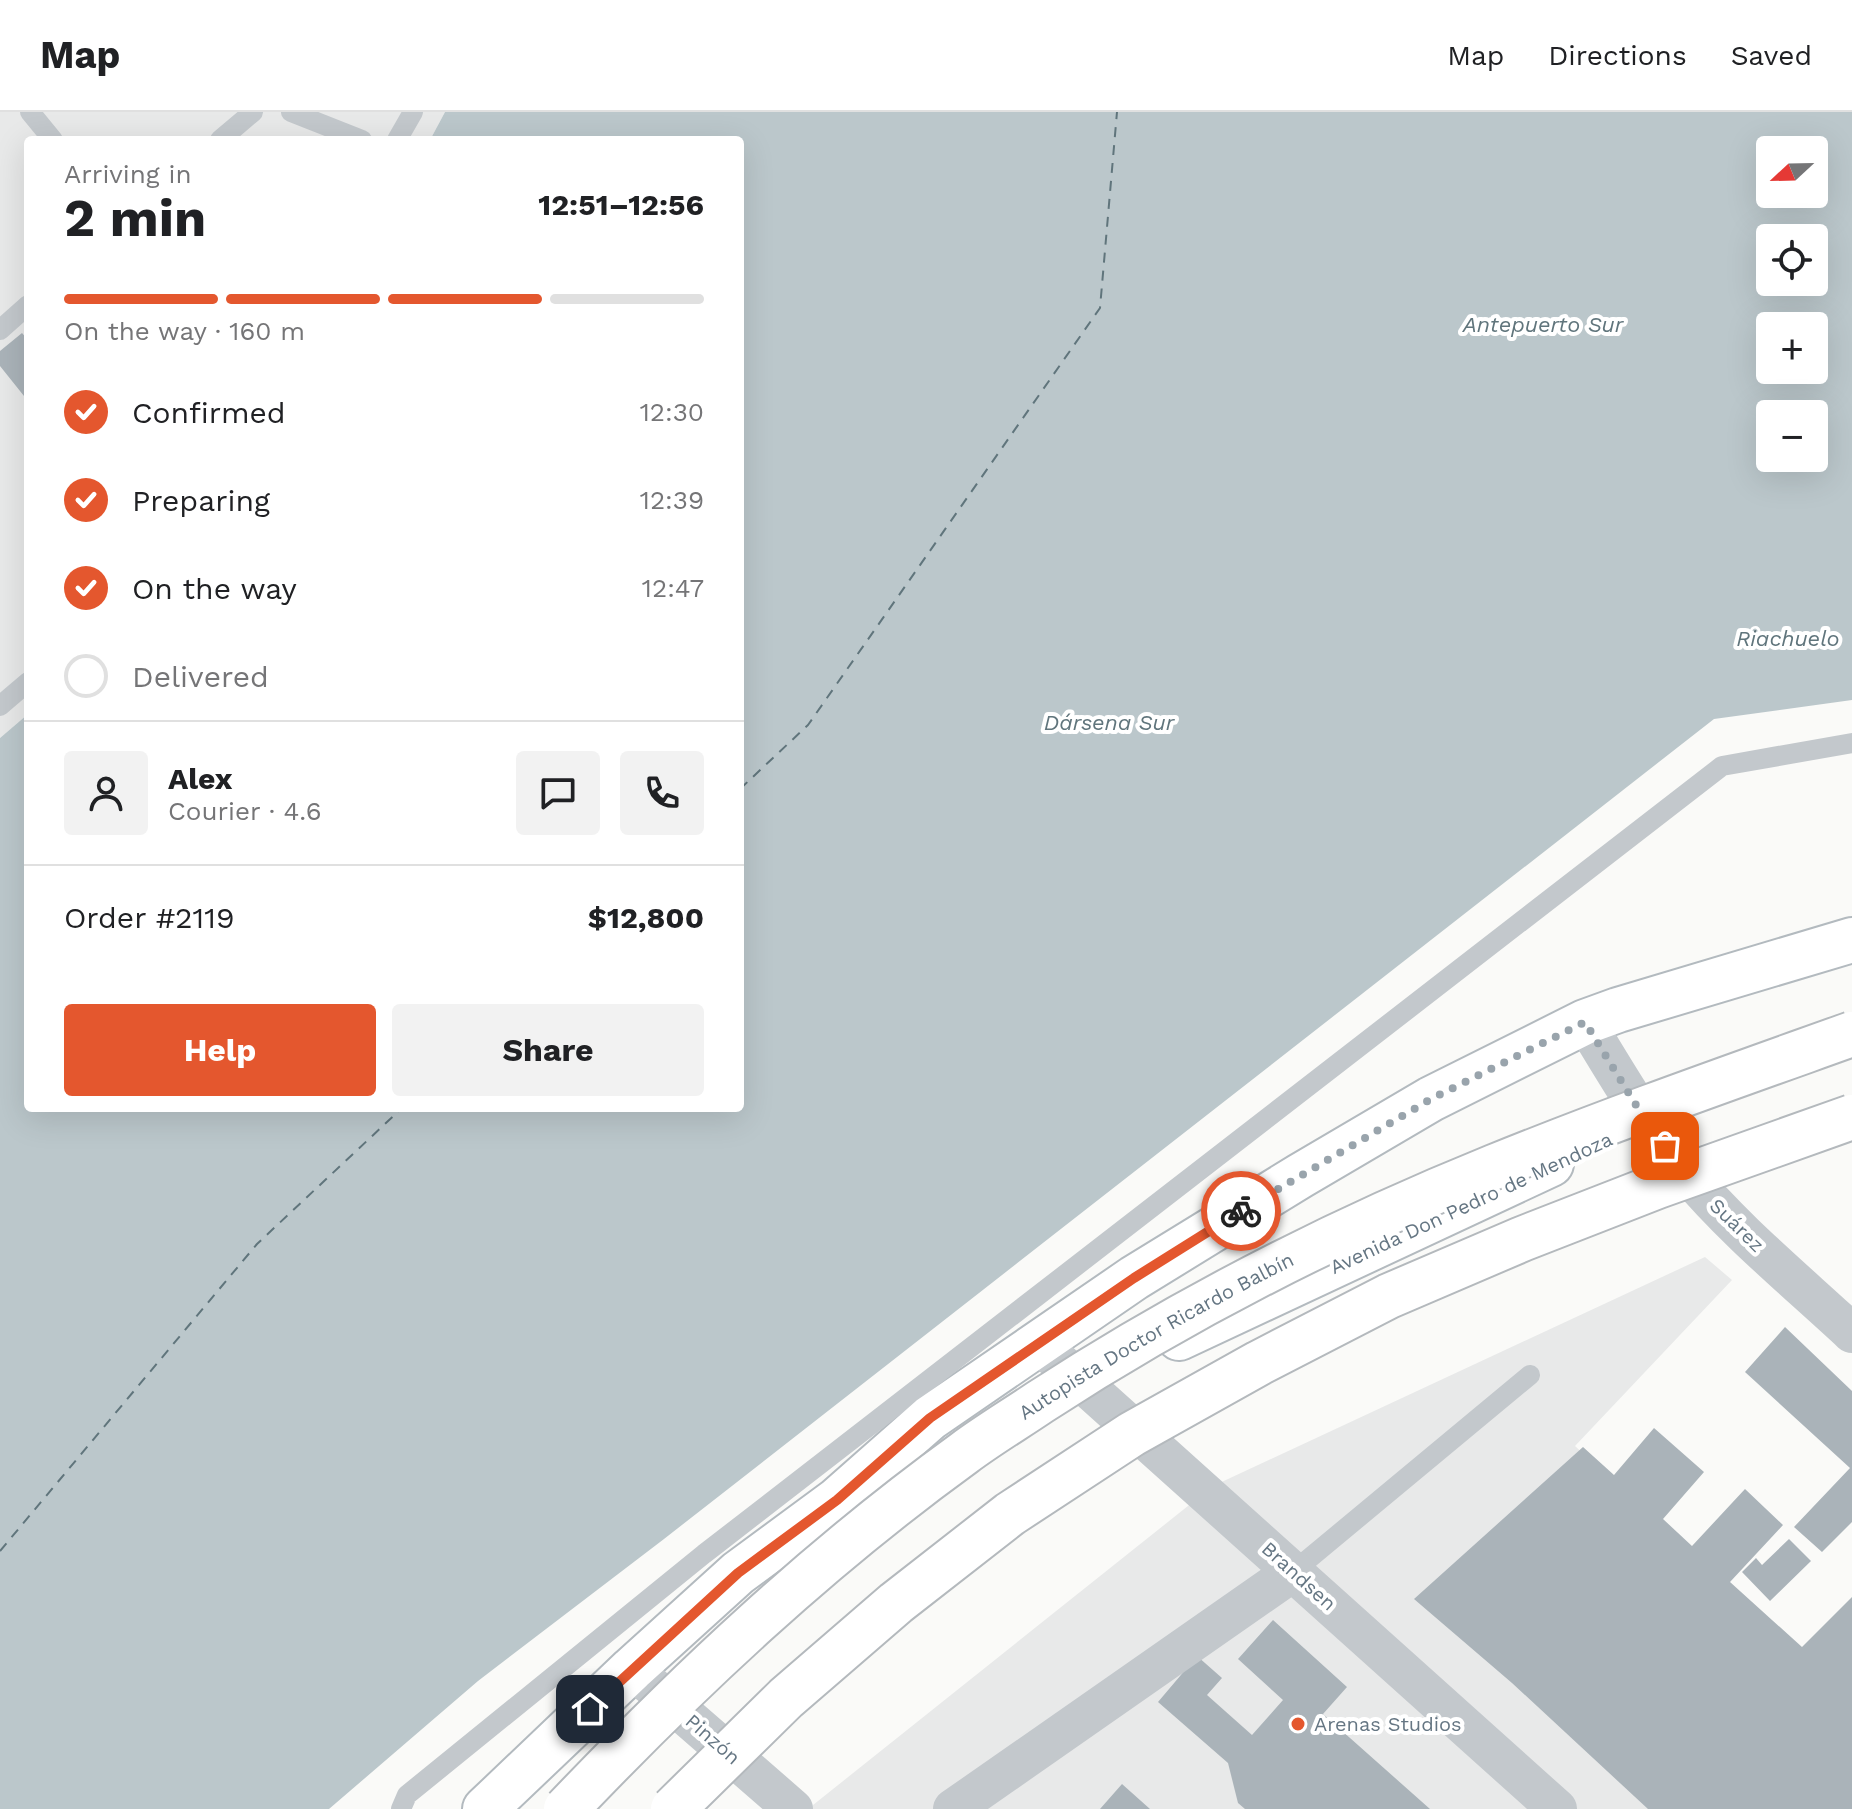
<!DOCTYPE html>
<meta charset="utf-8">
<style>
:root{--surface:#fff;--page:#f2f2f2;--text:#202124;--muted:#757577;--line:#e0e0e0;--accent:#e4572e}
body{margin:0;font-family:"Work Sans",sans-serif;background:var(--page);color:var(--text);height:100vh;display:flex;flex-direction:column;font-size:30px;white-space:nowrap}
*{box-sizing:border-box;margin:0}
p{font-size:26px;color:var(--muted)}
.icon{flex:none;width:44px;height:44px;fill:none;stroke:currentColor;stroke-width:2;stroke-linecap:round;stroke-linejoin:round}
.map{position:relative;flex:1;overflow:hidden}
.drawer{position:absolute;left:24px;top:24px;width:720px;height:976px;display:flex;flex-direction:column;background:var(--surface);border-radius:8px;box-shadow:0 8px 32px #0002}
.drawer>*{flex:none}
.needle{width:52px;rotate:248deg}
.controls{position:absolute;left:1756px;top:24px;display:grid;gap:16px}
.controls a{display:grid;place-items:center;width:72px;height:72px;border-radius:8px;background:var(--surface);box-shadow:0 8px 32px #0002;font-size:40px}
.pin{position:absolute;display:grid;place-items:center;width:68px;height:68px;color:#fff;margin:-34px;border-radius:16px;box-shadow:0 4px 12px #0006}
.courier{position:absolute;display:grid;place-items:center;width:80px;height:80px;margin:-40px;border:6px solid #e4572e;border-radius:50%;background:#fff;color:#222;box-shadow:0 2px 10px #0007}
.head em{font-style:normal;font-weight:700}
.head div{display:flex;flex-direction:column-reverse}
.head{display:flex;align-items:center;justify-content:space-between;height:136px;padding:0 40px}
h1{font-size:52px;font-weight:700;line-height:60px}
.bar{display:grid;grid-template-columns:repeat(4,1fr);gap:12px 8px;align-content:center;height:96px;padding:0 40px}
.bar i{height:10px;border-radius:6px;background:var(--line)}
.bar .active{background:var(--accent)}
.bar p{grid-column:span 4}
.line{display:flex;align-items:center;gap:20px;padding:0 40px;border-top:2px solid var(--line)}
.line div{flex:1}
.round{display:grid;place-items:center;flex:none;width:84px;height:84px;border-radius:8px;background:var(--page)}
ol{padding:0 40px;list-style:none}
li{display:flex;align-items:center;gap:24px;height:88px}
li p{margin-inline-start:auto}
li .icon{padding:8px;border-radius:50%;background:var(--accent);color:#fff;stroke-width:4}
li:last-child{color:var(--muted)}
li i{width:44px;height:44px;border:4px solid var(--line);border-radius:50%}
.cta{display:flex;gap:16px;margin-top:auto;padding:16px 40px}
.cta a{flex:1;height:92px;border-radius:8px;background:var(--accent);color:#fff;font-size:32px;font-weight:700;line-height:92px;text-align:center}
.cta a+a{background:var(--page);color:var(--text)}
header{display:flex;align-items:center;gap:48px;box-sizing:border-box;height:112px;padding:0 40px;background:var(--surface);border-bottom:2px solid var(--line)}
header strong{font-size:38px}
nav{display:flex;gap:44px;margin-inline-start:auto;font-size:28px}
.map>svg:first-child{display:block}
.built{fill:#e8e9e9}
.water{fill:#bbc7cb;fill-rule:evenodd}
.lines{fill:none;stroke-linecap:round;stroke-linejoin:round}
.ferry{stroke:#60757c;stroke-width:2;stroke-dasharray:10 8;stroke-linecap:butt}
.building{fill:#aab3b9}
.secondary-casing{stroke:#b3babf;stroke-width:48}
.service{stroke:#c3c8cc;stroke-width:20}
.minor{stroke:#c3c8cc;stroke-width:40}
.secondary{stroke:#fff;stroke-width:44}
.motorway-bridge-casing{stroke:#b4b9bd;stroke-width:48;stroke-linecap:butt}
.motorway-bridge{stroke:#fff;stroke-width:44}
.done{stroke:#99a4ac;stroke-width:8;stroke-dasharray:0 14.4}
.route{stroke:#e4572e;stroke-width:10}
.poi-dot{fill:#e4572e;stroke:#fff;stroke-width:3}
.labels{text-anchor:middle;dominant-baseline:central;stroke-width:8;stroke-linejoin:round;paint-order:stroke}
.street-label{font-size:20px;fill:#657683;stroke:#fff}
.poi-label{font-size:20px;fill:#657683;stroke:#fff;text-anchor:start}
.water-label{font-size:22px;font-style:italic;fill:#60757c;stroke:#fff}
</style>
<header>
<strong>Map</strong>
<nav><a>Map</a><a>Directions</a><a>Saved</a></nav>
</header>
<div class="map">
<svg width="1852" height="1697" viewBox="0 0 1852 1697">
<rect width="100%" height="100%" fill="#fafaf8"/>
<path class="built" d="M 0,0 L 445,0 L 430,28 L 28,28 L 28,602 L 0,626 Z
M 1705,1145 L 1732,1168 L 1575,1334 L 1801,1544 L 1852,1697 L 808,1697 L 1213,1374 Z"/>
<path class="water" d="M 445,0 L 1852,0 L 1852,588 L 1714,607 L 664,1427 L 478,1569 L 329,1697 L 0,1697 L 0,626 L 28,602 L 28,996 L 740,996 L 740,28 L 430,28 ZM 1770,38 L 1814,38 L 1814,82 L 1770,82 ZM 1770,126 L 1814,126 L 1814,170 L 1770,170 ZM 1770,214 L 1814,214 L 1814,258 L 1770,258 ZM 1770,302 L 1814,302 L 1814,346 L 1770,346 Z"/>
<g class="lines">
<path class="ferry" d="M 740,677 L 808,613 L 1100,196 L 1117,0
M 0,1439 L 257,1132 L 402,996"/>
</g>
<path class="building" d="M 22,221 L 28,228 L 28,289 L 0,254 L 0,239 Z
M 1785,1215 L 1852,1279 L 1852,1410 L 1822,1440 L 1794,1415 L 1850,1356 L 1745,1260 Z
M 1654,1316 L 1704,1360 L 1663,1407 L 1692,1434 L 1745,1377 L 1783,1413 L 1730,1470 L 1802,1535 L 1852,1485 L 1852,1697 L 1648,1697 L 1512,1571 L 1414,1487 L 1583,1335 L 1614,1363 Z
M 1789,1427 L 1811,1449 L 1770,1489 L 1742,1460 L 1756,1446 L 1762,1453 Z
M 1273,1508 L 1347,1575 L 1323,1602 L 1430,1697 L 1245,1697 L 1238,1691 L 1228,1651 L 1158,1590 L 1197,1544 L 1222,1566 L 1207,1583 L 1252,1623 L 1283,1588 L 1238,1547 Z
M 1122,1672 L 1150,1697 L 1100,1697 Z"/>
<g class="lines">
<defs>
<path id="secondary" d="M 1179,1226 L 1551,1052
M 485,1697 L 632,1557 L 738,1461 L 837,1388 L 930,1306 L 1134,1166 L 1300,1064 L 1431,987 L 1585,910 L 1618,898 L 1852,828"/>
</defs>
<use href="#secondary" class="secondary-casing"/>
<path class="service" d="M 30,0 L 53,28
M 291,0 L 362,28
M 220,28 L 253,0
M 397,28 L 413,0
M 0,218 L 28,193
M 0,594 L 28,570
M 1294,1459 L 1530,1263
M 401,1697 L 407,1683 L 704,1442 L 1722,654 L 1852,631"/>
<path class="minor" d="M 1585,910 C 1616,961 1646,1013 1684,1058 C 1734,1118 1795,1168 1852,1221
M 1039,1232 L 1557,1697
M 632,1557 L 793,1697
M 953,1697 L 1294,1459"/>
<use href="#secondary" class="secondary"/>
<defs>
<g id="motorway-bridge">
<path id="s1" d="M 566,1697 C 689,1568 819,1446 964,1341 C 988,1323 1015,1307 1040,1290 C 1183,1197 1336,1119 1494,1055 C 1612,1007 1732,965 1852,922"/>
<path d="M 673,1697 L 786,1586 L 896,1491 L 1010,1402 L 1132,1322 L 1259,1251 L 1389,1184 L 1522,1127 L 1658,1074 L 1852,1005"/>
</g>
</defs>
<use href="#motorway-bridge" class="motorway-bridge-casing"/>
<use href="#motorway-bridge" class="motorway-bridge"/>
</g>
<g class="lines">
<path class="done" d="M 1241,1099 L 1431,987 L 1585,910 L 1647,1011 L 1665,1034"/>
<path class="route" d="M 590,1597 L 738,1461 L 837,1388 L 930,1306 L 1134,1166 L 1241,1099"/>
</g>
<circle class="poi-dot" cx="1298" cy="1612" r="8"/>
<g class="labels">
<g class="street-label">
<text transform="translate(1471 1091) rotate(-25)">Avenida Don Pedro de Mendoza</text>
<text transform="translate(1737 1113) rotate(44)">Suárez</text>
<text stroke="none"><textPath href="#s1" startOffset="760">Autopista Doctor Ricardo Balbín</textPath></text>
<text transform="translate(1299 1464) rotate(42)">Brandsen</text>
<text transform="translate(713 1627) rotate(41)">Pinzón</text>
</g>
<g class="poi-label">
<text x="1314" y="1612">Arenas Studios</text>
</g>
<g class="water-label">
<text x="1543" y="212">Antepuerto Sur</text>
<text x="1788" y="526">Riachuelo</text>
<text x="1109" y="610">Dársena Sur</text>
</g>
</g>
</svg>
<div class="controls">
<a><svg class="needle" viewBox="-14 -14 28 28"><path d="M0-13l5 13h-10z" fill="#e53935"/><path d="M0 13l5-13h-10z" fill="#757577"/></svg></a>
<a><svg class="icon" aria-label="locate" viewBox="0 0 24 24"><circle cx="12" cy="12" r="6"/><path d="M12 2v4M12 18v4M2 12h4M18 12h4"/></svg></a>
<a>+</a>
<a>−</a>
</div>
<div class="pin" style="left:1665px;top:1034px;background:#ea580c"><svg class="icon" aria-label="bag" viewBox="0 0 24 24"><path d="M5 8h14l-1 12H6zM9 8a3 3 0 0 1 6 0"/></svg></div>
<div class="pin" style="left:590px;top:1597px;background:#1f2937"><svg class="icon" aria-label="home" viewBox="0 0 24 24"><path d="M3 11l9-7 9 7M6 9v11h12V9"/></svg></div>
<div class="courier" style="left:1241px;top:1099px"><svg class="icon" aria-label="bike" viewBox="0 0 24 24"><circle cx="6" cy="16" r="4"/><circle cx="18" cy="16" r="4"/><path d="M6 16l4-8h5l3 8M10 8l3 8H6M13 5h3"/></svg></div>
<section class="drawer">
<div class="head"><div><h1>2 min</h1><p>Arriving in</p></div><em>12:51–12:56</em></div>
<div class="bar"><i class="active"></i><i class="active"></i><i class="active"></i><i></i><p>On the way · 160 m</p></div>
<ol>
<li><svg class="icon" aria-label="check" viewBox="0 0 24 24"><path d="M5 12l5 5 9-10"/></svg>Confirmed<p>12:30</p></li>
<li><svg class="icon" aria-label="check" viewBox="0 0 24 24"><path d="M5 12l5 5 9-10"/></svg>Preparing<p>12:39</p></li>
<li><svg class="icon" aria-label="check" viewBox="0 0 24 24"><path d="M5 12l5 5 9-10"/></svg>On the way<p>12:47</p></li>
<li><i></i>Delivered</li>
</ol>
<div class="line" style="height:144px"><a class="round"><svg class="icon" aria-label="person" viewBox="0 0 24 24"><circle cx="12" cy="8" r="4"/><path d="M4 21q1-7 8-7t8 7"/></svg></a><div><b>Alex</b><p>Courier · 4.6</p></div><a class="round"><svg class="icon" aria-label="chat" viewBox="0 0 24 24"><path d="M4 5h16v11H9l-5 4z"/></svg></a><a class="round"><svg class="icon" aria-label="phone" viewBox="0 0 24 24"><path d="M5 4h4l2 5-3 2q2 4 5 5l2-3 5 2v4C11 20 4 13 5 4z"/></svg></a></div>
<div class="line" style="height:104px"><div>Order #2119</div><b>$12,800</b></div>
<div class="cta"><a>Help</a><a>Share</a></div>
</section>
</div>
